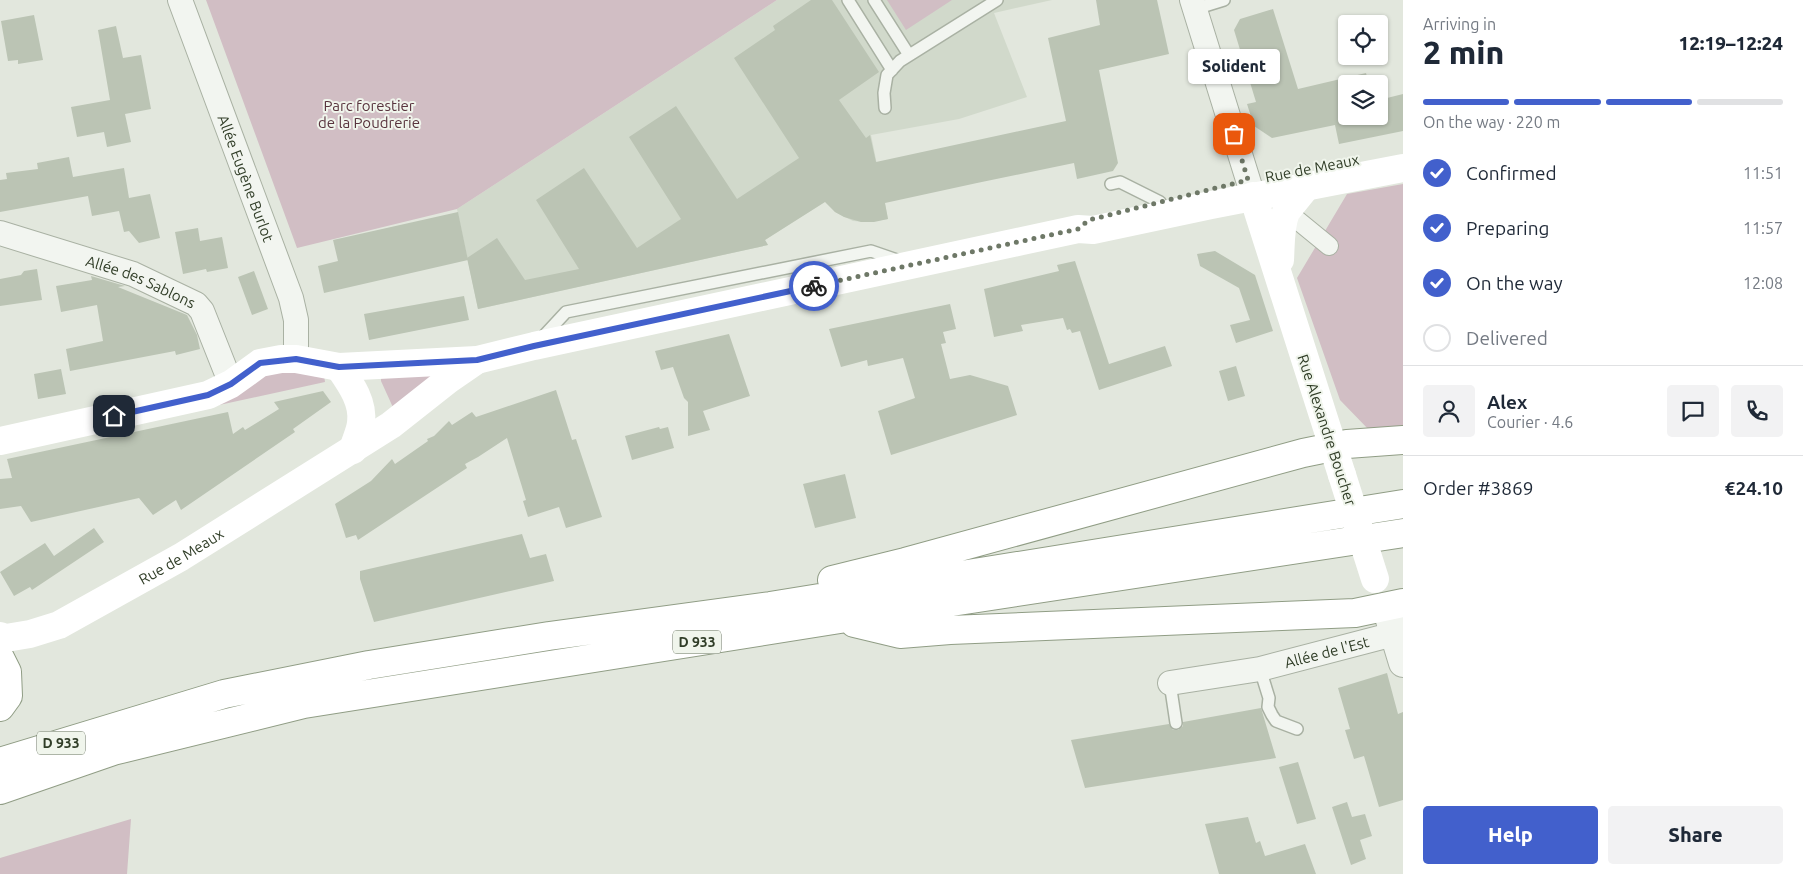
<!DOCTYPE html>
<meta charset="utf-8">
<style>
:root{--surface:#fff;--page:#f2f2f3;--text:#1f2937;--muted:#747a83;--line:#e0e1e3;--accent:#4260cc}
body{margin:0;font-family:Ubuntu,sans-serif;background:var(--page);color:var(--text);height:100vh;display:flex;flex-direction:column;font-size:19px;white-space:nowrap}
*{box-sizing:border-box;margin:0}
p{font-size:16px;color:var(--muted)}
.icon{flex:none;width:28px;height:28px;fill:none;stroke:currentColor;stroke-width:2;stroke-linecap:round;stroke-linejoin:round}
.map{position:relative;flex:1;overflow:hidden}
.panel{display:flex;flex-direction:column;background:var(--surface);width:400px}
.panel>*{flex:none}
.tools{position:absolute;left:1338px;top:15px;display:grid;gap:10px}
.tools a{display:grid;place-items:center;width:50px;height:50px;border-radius:5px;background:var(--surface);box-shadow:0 1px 4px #0004;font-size:25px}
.pin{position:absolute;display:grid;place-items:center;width:42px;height:42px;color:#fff;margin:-21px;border-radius:10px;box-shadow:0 2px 8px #0006}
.courier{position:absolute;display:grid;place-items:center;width:50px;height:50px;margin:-25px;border:4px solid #4260cc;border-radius:50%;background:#fff;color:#222;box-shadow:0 1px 6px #0007}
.bubble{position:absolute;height:35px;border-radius:5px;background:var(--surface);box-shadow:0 1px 4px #0004;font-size:16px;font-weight:800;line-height:35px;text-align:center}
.headline em{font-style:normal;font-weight:800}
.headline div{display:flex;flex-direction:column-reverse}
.headline{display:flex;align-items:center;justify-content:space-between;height:85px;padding:0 20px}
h1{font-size:32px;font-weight:800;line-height:38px}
.bar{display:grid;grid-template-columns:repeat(4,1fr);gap:8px 5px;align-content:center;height:60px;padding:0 20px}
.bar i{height:6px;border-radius:4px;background:var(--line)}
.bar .selected{background:var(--accent)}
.bar p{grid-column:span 4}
.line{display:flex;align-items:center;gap:12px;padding:0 20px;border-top:1px solid var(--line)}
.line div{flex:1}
.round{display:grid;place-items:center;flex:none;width:52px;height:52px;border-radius:5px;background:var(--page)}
ol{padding:0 20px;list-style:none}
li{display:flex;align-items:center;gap:15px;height:55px}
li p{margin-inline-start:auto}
li .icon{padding:5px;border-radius:50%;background:var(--accent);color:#fff;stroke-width:4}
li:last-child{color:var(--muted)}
li i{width:28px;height:28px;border:2px solid var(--line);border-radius:50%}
.primary-button{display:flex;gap:10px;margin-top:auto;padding:10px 20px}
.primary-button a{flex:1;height:58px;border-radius:5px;background:var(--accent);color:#fff;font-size:20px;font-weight:800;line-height:58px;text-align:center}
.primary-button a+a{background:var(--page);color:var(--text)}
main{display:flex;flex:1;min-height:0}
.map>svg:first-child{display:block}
.built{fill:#d1d9cb}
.green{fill:#d1bec4}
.building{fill:#bbc4b4}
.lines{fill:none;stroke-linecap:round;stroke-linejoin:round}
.service-casing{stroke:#a9b1a3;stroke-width:14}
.pedestrian-casing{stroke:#a9b1a3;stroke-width:20}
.minor-casing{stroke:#a9b1a3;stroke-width:26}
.tertiary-casing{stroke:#a9b1a3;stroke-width:30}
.trunk-casing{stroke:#909d85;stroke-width:30}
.service{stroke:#f2f5f0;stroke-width:11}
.pedestrian{stroke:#f2f5f0;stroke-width:18}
.minor{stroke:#f2f5f0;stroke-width:24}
.tertiary{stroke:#f2f5f0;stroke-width:28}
.secondary{stroke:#fff;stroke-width:28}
.trunk{stroke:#fff;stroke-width:28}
.secondary-bridge{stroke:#fff;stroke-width:28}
.done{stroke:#6e7867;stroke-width:5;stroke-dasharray:0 9}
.route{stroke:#4260cc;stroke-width:6}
.labels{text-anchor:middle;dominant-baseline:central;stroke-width:4;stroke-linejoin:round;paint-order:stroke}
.shield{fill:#f0f5ec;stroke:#6a7462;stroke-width:1}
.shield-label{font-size:14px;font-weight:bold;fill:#303d27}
.park-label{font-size:15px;fill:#59343e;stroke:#f0f5ec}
.street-label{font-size:15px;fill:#303d27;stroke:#f0f5ec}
</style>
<main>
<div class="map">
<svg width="1403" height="874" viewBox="0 0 1403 874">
<rect width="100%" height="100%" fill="#e2e7dd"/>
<path class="built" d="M 777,0 L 1052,0 L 994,13 L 1027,97 L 959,119 L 871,135 L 888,219 L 868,222 L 853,221 L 835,212 L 826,201 L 765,240 L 768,245 L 478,309 L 457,209 Z"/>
<path class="green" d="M 206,0 L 777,0 L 457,209 L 297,248 Z
M 887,0 L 952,0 L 906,30 Z
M 1403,184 L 1403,429 L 1370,431 L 1340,400 L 1297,278 L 1347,194 Z
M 272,367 L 324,375 L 325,382 L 210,407 Z
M 442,369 L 396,414 L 381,381 L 381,373 Z
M 131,819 L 127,874 L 0,874 L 0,858 Z"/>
<path class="building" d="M 811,0 L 832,0 L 879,72 L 839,100 L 866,138 L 870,135 L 876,162 L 1066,121 L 1048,38 L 1100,25 L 1096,0 L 1157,0 L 1169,54 L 1099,70 L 1118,163 L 1113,171 L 1077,179 L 1074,163 L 977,183 L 885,203 L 888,219 L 874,222 L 861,222 L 844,217 L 835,212 L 825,202 L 765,240 L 768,245 L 478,309 L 467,258 L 497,238 L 525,280 L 579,269 L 536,200 L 584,168 L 637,248 L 681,219 L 629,137 L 676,106 L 737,199 L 799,158 L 734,58 L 775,30 L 773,26 Z
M 1273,9 L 1298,89 L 1366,73 L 1369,84 L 1346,84 L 1346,116 L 1379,116 L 1379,100 L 1403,94 L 1403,131 L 1339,144 L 1335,125 L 1272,138 L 1254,126 L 1247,104 L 1256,102 L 1234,30 L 1240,19 Z
M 34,15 L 43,60 L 18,64 L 18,60 L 8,61 L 1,21 Z
M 116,26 L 123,58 L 141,55 L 151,109 L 125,114 L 131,142 L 107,147 L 104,132 L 77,137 L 71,107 L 110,100 L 98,30 Z
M 69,157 L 73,177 L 124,168 L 129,198 L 150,194 L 160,238 L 139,243 L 129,231 L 124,232 L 119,211 L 92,216 L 88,196 L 0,212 L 0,180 L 7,179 L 6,173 L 38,169 L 37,163 Z
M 458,212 L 468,260 L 324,293 L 318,266 L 338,261 L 333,240 Z
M 198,228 L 200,241 L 222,237 L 228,268 L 207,272 L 206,269 L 183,274 L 175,232 Z
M 1215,251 L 1255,275 L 1273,331 L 1236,343 L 1230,325 L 1250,320 L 1239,288 L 1200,266 L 1197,254 Z
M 1075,261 L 1109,364 L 1165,346 L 1172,366 L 1099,390 L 1080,331 L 1072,333 L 1070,329 L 1067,330 L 1063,318 L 1021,325 L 1023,331 L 994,337 L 984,289 L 1059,271 L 1057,265 Z
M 37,269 L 42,300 L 0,306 L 0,279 L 21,275 L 24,271 Z
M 254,271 L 268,309 L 252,315 L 238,277 Z
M 91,276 L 125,286 L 118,287 L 187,315 L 197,335 L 200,349 L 176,355 L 175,351 L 70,371 L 66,349 L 103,341 L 97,305 L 61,312 L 56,286 L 92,280 Z
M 464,296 L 469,320 L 369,340 L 364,314 Z
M 950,304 L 956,329 L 943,332 L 946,343 L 941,344 L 950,379 L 970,375 L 1008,386 L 1017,415 L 891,455 L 878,411 L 915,398 L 903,358 L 868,366 L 867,360 L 841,367 L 829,329 Z
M 729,334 L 750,396 L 703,411 L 710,430 L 688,436 L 688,402 L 684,398 L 673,367 L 661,370 L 655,351 Z
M 1236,366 L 1245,396 L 1228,401 L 1219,371 Z
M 61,369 L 66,394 L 38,399 L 34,374 Z
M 556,390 L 572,440 L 576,439 L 602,517 L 566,528 L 559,507 L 528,517 L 523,501 L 526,500 L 507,438 L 478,457 L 465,464 L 467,468 L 358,540 L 356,535 L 346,538 L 335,504 L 371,481 L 392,459 L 395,464 L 428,441 L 427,439 L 434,436 L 449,421 L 452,425 L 472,412 L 476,417 Z
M 323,391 L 331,402 L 293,429 L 295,432 L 181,510 L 176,500 L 153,515 L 139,498 L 31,522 L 21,506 L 0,509 L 0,479 L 12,478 L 7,459 L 228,412 L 233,434 L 243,427 L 245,430 L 279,409 L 274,402 Z
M 659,427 L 660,429 L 668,427 L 674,448 L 632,460 L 625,436 Z
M 845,474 L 856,518 L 815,528 L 803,484 Z
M 94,528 L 104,542 L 32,590 L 30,587 L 14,596 L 0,572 L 45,543 L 54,556 Z
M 522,534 L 530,558 L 546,554 L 554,581 L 374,622 L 360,579 L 360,571 Z
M 1387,673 L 1398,714 L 1403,712 L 1403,800 L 1379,807 L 1364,756 L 1354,759 L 1345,730 L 1350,729 L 1338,688 Z
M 1261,708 L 1276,758 L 1085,788 L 1071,740 L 1169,724 L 1173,730 L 1178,730 L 1183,726 L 1183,722 Z
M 1298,762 L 1316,819 L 1297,824 L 1279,767 Z
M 1347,802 L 1352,817 L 1365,814 L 1372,836 L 1360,840 L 1366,859 L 1351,865 L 1332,807 Z
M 1248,817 L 1256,843 L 1260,841 L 1265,856 L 1305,844 L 1316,874 L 1219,874 L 1205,824 Z"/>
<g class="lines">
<defs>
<path id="service" d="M 848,0 L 892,70
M 874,0 L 909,55
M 1195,9 L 1224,0
M 885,108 L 884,93 L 887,75 L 900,61 L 997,0
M 1111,184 L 1120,182 L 1160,202
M 540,340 L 566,312 L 871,251 L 900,261
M 1260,669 L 1269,698 L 1268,707 L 1272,715 L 1276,721 L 1297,729
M 1170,683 L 1176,723"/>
<path id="pedestrian" d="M 1296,219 L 1329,246"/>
<g id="minor">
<path id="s1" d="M 180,0 L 291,298 L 296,320 L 296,359"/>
<path d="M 1192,0 L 1253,196"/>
<path id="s2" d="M 0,233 L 133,274 L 196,304 L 202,311 L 231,384"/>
<path id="s3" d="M 1170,683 L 1260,669 L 1394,634"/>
</g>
<path id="tertiary" d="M 1386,607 L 1403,663"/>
<path id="trunk" d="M 832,580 L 905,562 L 1303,453 L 1347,444 L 1403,440
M 854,623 L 900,634 L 950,630 L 1355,613 L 1403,603
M 0,658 L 7,672 L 8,696 L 0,707
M 0,762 L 224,694 L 369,665 L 549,636 L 770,606 L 1403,504
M 0,790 L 113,751 L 304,704 L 840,619 L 1403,533"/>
</defs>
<use href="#service" class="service-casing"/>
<use href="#pedestrian" class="pedestrian-casing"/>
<use href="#minor" class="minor-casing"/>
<use href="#tertiary" class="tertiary-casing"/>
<use href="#trunk" class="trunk-casing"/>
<use href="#service" class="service"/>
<use href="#pedestrian" class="pedestrian"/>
<use href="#minor" class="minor"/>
<use href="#tertiary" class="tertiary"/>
<g class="secondary">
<path d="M 1253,196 L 1342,475"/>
<path d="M 1280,260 C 1281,244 1280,227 1286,212 L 1307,186"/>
<path d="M 339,367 C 350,383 364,402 361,423 C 360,432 355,441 353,450"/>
<path d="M 0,441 L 208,395 L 231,384 L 260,363 L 281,359 L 296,359 L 339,367 L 477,360 L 534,346 L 1078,229 L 1093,230 L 1211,205 L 1403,168"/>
<path id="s4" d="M 0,636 L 6,638 L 30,634 L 59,625 L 181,557 L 391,425 L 448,380 L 477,360"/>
</g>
<use href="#trunk" class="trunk"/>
<path class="secondary-bridge" d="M 1342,475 L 1375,579"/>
</g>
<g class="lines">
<path class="done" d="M 814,286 L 1078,229 L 1089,220 L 1248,180 L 1234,134"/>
<path class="route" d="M 114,416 L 208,395 L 231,384 L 260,363 L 296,359 L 339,367 L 477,360 L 534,346 L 814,286"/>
</g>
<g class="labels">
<g class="shield">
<rect x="673" y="630.5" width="48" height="23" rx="4"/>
<rect x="37" y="731.5" width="48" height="23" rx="4"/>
</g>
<g class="shield-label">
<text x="697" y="642">D 933</text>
<text x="61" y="743">D 933</text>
</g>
<g class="park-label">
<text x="369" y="105">Parc forestier<tspan x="369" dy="17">de la Poudrerie</tspan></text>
</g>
<g class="street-label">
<text transform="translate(1312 168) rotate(-11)">Rue de Meaux</text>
<text stroke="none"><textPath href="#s1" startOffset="190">Allée Eugène Burlot</textPath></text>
<text stroke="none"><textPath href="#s2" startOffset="149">Allée des Sablons</textPath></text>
<text transform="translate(1327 430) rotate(72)">Rue Alexandre Boucher</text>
<text stroke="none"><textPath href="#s4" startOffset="201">Rue de Meaux</textPath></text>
<text stroke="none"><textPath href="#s3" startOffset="160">Allée de l'Est</textPath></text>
</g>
</g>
</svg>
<div class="tools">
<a><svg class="icon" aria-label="locate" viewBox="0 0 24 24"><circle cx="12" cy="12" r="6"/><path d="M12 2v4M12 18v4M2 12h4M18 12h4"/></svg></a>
<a><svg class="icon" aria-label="layers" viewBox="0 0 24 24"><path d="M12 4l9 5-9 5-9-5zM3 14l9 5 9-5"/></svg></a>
</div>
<div class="pin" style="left:1234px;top:134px;background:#ea580c"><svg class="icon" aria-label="bag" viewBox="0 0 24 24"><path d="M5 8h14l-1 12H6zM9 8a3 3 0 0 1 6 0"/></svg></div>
<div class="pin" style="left:114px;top:416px;background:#1f2937"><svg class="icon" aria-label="home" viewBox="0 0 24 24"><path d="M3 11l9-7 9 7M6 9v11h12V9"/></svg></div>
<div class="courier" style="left:814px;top:286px"><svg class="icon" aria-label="bike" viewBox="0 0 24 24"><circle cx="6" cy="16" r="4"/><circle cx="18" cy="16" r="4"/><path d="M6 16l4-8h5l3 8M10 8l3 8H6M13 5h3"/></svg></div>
<div class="bubble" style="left:1188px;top:49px;width:92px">Solident</div>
</div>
<section class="panel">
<div class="headline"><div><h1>2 min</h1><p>Arriving in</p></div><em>12:19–12:24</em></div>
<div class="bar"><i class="selected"></i><i class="selected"></i><i class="selected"></i><i></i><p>On the way · 220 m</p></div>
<ol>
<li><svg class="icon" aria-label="check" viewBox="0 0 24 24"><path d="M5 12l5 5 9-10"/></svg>Confirmed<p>11:51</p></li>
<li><svg class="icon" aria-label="check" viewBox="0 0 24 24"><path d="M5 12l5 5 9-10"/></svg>Preparing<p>11:57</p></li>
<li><svg class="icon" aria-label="check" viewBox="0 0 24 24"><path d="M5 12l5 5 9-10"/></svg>On the way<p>12:08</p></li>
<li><i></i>Delivered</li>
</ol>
<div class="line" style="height:90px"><a class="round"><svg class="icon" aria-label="person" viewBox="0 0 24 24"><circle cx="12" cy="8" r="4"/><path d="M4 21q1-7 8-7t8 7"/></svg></a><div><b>Alex</b><p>Courier · 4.6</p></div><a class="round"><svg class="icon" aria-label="chat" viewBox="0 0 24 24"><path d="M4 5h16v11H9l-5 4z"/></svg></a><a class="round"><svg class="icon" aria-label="phone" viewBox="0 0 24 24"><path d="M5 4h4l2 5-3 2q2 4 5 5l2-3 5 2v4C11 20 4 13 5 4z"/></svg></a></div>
<div class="line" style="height:65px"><div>Order #3869</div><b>€24.10</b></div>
<div class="primary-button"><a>Help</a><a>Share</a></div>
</section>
</main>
